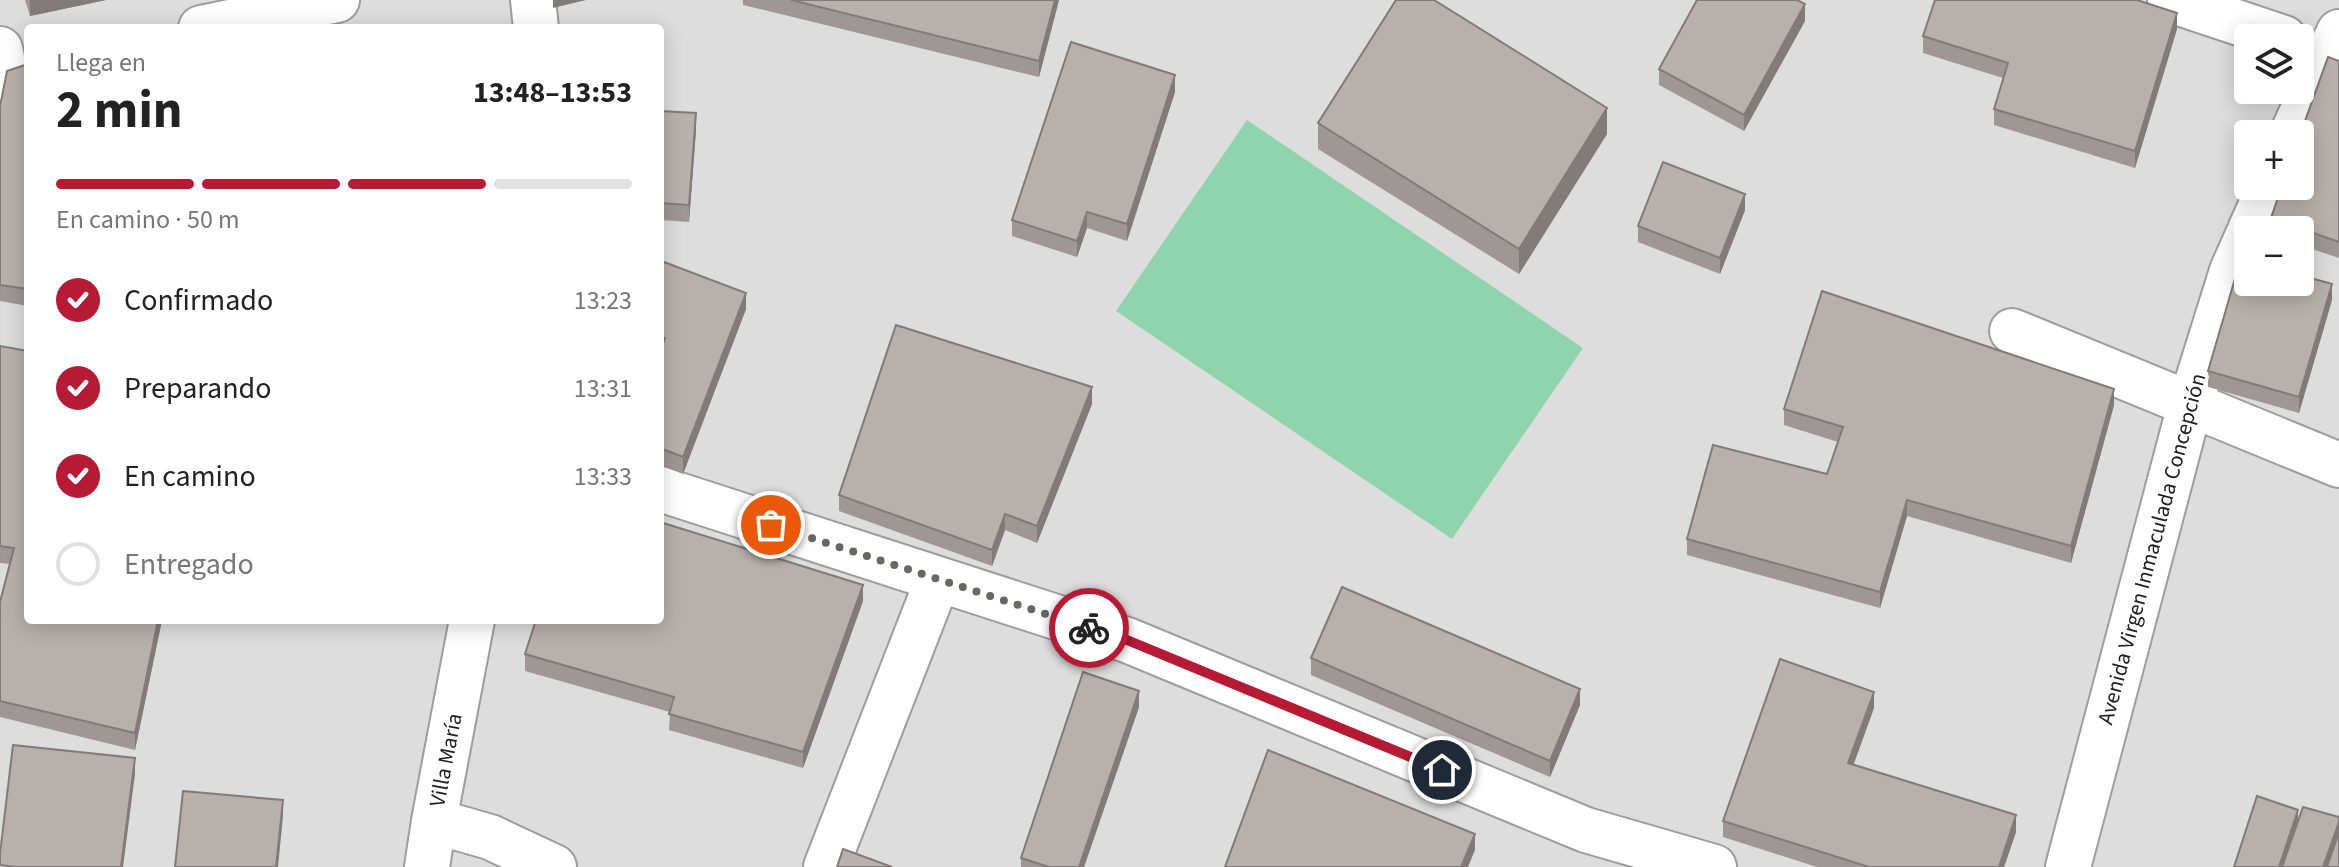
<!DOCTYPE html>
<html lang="es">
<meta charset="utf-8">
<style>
:root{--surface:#fff;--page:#f2f2f2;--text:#222;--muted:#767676;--line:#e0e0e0;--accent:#b61a35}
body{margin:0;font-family:"Source Sans 3",sans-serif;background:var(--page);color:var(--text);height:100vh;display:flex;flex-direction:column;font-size:30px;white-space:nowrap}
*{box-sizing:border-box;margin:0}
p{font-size:26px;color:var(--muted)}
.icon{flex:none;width:44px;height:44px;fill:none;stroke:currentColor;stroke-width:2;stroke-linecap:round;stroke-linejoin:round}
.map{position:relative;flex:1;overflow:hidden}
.side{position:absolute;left:24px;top:24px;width:640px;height:600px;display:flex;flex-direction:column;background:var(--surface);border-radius:8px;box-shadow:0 4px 20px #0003}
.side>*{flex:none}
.controls{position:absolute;left:2234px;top:24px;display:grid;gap:16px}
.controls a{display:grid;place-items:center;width:80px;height:80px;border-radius:8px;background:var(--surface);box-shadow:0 4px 20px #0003;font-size:40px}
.pin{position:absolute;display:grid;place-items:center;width:68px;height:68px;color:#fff;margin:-34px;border:4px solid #fff;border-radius:50%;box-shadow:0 2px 8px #0007}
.courier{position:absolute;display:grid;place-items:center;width:80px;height:80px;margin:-40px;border:6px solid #b61a35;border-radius:50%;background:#fff;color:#222;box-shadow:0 2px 10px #0007}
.overview em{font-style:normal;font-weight:700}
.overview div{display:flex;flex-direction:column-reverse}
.overview{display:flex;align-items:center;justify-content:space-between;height:136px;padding:0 32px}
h1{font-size:52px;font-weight:700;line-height:60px}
.bar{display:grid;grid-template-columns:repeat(4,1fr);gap:12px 8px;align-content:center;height:96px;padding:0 32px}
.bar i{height:10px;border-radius:6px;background:var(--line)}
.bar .current{background:var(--accent)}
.bar p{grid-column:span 4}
ol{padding:0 32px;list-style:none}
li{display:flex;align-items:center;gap:24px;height:88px}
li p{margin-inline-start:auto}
li .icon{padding:8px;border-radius:50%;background:var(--accent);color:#fff;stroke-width:4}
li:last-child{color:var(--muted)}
li i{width:44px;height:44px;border:4px solid var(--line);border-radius:50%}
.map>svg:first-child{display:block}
.residential{fill:#dedddd;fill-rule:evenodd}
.pitch{fill:#90d4ae}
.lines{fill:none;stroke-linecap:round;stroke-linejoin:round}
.minor-casing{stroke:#9d9d9d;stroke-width:48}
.minor{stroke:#fff;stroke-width:44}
.wall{fill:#9e9795}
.shaded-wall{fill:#817b79}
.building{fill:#b8b0ad;stroke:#817b79;stroke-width:2}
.done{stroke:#686766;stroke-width:8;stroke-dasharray:0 14.4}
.route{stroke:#b61a35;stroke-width:10}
.labels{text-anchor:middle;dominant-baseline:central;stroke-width:7;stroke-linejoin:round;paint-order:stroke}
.street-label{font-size:22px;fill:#202020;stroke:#fff}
</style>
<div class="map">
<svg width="2339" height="867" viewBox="0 0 2339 867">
<rect width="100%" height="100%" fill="#efebe7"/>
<path class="residential" d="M 0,0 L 2339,0 L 2339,867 L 0,867 ZM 28,28 L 660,28 L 660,620 L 28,620 ZM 2248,38 L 2300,38 L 2300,90 L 2248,90 ZM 2248,134 L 2300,134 L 2300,186 L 2248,186 ZM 2248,230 L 2300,230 L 2300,282 L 2248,282 Z"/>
<path class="pitch" d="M 1247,120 L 1583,348 L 1452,539 L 1116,311 Z"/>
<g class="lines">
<defs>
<path id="minor" d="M 533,0 L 536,28
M 2170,0 L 2284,38
M 201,28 L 337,0
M 0,49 L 5,72 L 0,80
M 2292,134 L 2339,32
M 2250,230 L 2270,186
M 2012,331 L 2339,465
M 660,489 L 1127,640 L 1586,830 L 1714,867
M 472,620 L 434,821 L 490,837 L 554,867
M 427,867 L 434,821
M 826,867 L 938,579
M 2068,867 L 2190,405 L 2232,271 L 2248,235"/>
</defs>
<use href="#minor" class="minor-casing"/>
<use href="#minor" class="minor"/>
</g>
<path class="wall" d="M 25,0 L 106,0 L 30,16 Z
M 743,0 L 1059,0 L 1039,77 L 743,5 Z
M 1805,21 L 1744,131 L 1659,85 L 1659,69 Z
M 2177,29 L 2135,168 L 1994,125 L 1994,109 L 2003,78 L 1923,53 L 1923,36 Z
M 2339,61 L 2339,258 L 2300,245 L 2300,230 L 2271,230 L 2271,218 Z
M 28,64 L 28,306 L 0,301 L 0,106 Z
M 1175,92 L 1127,241 L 1087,228 L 1077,257 L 1012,236 L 1012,220 Z
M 660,111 L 696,130 L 689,222 L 660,220 Z
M 1318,123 L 1607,134 L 1519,274 L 1318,149 Z
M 1745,210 L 1720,274 L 1638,242 L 1638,226 Z
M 660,271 L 746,309 L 683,474 L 660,465 Z
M 2332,300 L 2299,413 L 2208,387 L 2208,371 Z
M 0,346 L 28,620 L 162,620 L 135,750 L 0,717 L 0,602 L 10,564 L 0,563 Z
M 1092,404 L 1037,543 L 1005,530 L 992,566 L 839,511 L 839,495 Z
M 2114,405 L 2071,563 L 1907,516 L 1880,608 L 1687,555 L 1687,539 L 1827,474 L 1838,442 L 1784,425 L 1784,409 Z
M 863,601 L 803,768 L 669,730 L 670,712 L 525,671 L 525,654 Z
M 1311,658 L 1580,705 L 1550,777 L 1311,675 Z
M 1139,707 L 1084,867 L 1021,867 L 1021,858 Z
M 1874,708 L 1853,765 L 2016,832 L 2004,867 L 1817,867 L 1723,837 L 1723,821 Z"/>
<path class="shaded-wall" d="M 30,0 L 106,0 L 30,16 Z
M 553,0 L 586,0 L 553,8 Z
M 1055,0 L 1059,0 L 1039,77 L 1039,61 Z
M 1805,4 L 1805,21 L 1744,131 L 1744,115 Z
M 2177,13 L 2177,29 L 2135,168 L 2135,151 Z
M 1175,75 L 1175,92 L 1127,241 L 1127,224 Z
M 1607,108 L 1607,134 L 1519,274 L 1519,249 Z
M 696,113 L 696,130 L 689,222 L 689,205 Z
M 1745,194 L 1745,210 L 1720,274 L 1720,258 Z
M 1087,212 L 1087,228 L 1077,257 L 1077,241 Z
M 2332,284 L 2332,300 L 2299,413 L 2299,397 Z
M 746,293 L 746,309 L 683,474 L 683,457 Z
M 1092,387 L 1092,404 L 1037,543 L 1037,526 Z
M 2114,389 L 2114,405 L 2071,563 L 2071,546 Z
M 1907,500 L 1907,516 L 1880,608 L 1880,592 Z
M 1005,514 L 1005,530 L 992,566 L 992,550 Z
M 863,585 L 863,601 L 803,768 L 803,752 Z
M 158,620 L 162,620 L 135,750 L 135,733 Z
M 1580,689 L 1580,705 L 1550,777 L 1550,761 Z
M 1139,691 L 1139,707 L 1084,867 L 1079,867 Z
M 1874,692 L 1874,708 L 1848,780 L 1848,763 Z
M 135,758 L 135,774 L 123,867 L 121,867 Z
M 283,800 L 283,816 L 278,867 L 276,867 Z
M 2298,810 L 2298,827 L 2285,867 L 2279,867 Z
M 2016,815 L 2016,832 L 2004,867 L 1999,867 Z
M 2339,822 L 2339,838 L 2329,867 L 2323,867 Z
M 1475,834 L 1475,850 L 1468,867 L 1461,867 Z"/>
<path class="building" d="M 791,0 L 1055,0 L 1039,61 Z
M 1396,0 L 1434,0 L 1607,108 L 1519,249 L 1318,123 Z
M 1697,0 L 1797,0 L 1805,4 L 1744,115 L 1659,69 Z
M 1935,0 L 2137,0 L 2177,13 L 2135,151 L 1994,109 L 2008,63 L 1923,36 Z
M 1071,42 L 1175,75 L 1127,224 L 1087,212 L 1077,241 L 1012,220 Z
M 2328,57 L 2339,61 L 2339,242 L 2271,218 L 2282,186 L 2300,186 L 2300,135 Z
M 28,64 L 28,289 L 0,285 L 0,106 L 7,71 Z
M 660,111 L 696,113 L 689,205 L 660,203 Z
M 1663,162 L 1745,194 L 1720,258 L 1638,226 Z
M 2241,258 L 2248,260 L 2248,282 L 2300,282 L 2300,275 L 2332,284 L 2299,397 L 2208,371 Z
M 664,262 L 746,293 L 683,457 L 660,448 L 660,351 L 665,338 L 660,336 L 660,271 Z
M 1822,291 L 2114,389 L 2071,546 L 1907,500 L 1880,592 L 1687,539 L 1713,445 L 1827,474 L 1843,427 L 1784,409 Z
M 896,325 L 1092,387 L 1037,526 L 1005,514 L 992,550 L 839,495 Z
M 0,346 L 28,351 L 28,620 L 158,620 L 135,733 L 0,701 L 0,602 L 14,548 L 0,546 Z
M 660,522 L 863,585 L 803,752 L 669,714 L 674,697 L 525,654 L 536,620 L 660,620 Z
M 1342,587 L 1580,689 L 1550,761 L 1311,658 Z
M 1780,659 L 1874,692 L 1848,763 L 2016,815 L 1999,867 L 1869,867 L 1723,821 Z
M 1083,672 L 1139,691 L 1079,867 L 1049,867 L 1021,858 Z
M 13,745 L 135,758 L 121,867 L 16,867 L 0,865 L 0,854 Z
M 1268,750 L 1475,834 L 1461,867 L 1225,867 Z
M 183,791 L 283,800 L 276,867 L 175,867 Z
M 2257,796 L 2298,810 L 2279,867 L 2234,867 Z
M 2303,807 L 2339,817 L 2339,822 L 2323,867 L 2282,867 Z
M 2339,832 L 2339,867 L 2327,867 Z
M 843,849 L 892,867 L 837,867 Z"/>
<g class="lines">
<path class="done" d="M 771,525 L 1089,628"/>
<path class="route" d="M 1089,628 L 1127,640 L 1442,770"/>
</g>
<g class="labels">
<g class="street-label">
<text transform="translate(2152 549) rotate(-75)">Avenida Virgen Inmaculada Concepción</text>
<text transform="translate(446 760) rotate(-79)">Villa María</text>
</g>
</g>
</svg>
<div class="controls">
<a><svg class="icon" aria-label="layers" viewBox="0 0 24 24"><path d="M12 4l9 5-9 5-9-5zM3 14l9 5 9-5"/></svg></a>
<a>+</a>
<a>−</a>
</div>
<div class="pin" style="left:771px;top:525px;background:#ea580c"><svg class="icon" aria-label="bag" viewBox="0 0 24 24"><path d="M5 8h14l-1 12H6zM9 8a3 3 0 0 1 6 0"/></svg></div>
<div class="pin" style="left:1442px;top:770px;background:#1f2937"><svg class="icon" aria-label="home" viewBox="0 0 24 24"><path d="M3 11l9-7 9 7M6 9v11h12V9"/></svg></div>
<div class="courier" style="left:1089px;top:628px"><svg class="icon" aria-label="bike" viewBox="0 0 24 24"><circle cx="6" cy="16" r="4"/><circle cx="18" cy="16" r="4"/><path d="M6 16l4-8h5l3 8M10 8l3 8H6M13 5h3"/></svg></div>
<section class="side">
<div class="overview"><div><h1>2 min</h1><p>Llega en</p></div><em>13:48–13:53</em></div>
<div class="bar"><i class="current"></i><i class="current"></i><i class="current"></i><i></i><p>En camino · 50 m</p></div>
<ol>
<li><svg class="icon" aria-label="check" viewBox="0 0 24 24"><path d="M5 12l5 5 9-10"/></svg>Confirmado<p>13:23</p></li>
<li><svg class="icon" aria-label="check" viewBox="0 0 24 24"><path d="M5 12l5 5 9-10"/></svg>Preparando<p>13:31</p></li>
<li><svg class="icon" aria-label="check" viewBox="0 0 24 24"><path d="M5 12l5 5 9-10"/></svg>En camino<p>13:33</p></li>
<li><i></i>Entregado</li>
</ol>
</section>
</div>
